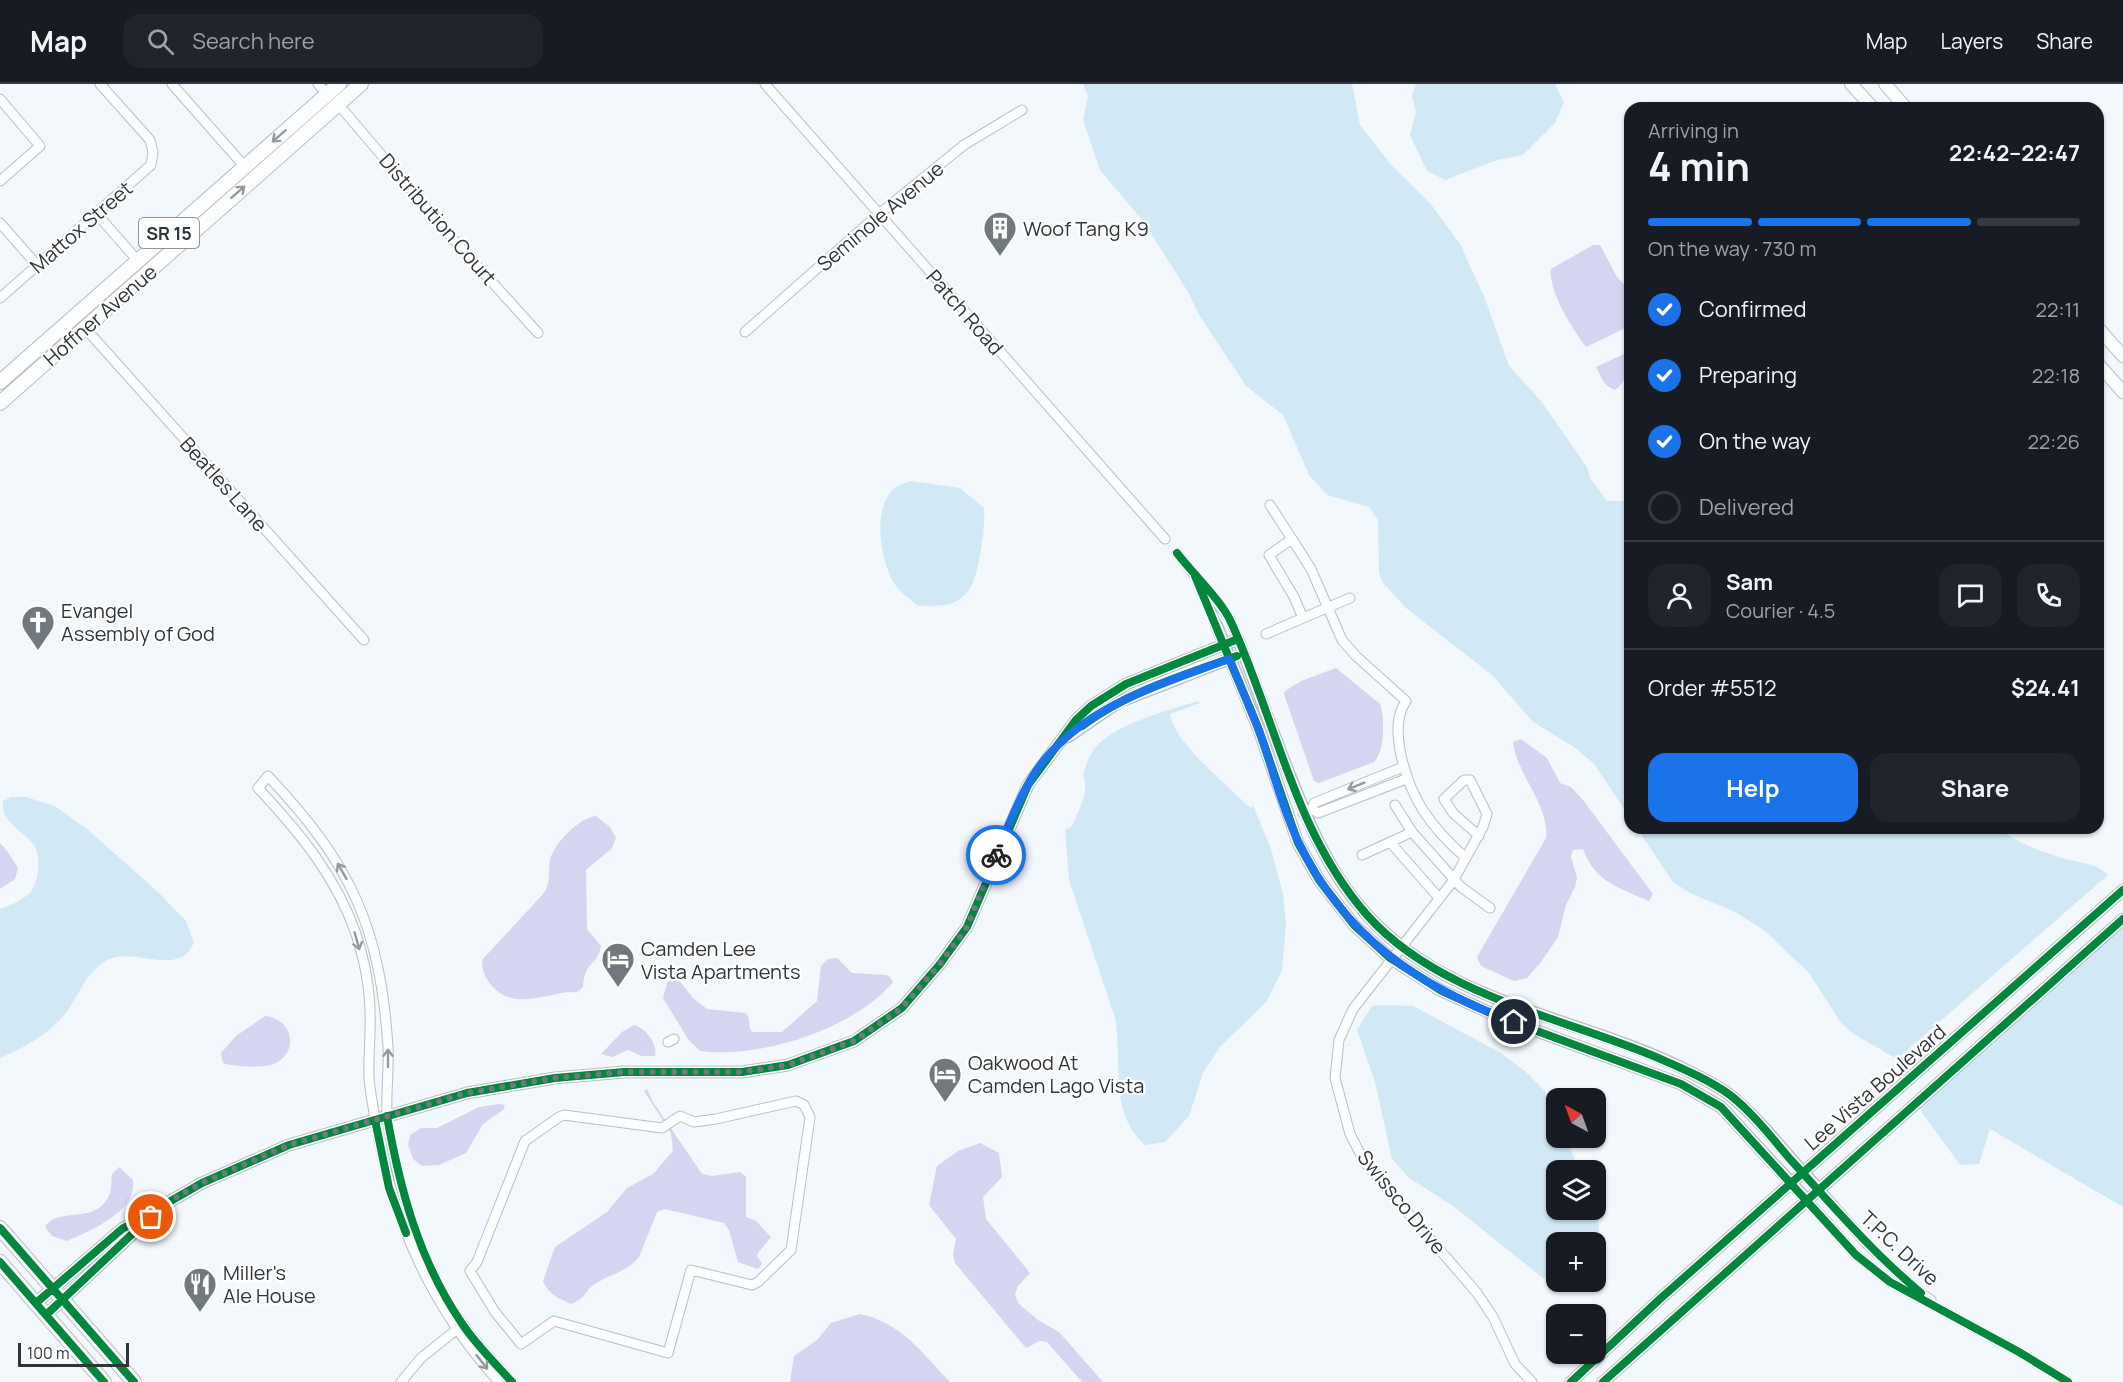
<!DOCTYPE html>
<meta charset="utf-8">
<style>
:root{--surface:#171b24;--page:#20242c;--text:#f1f3f6;--muted:#9ea1a6;--line:#363941;--accent:#1a73e8}
body{margin:0;font-family:Manrope,sans-serif;background:var(--page);color:var(--text);height:100vh;display:flex;flex-direction:column;font-size:22px;white-space:nowrap}
*{box-sizing:border-box;margin:0}
p{font-size:20px;color:var(--muted)}
.icon{flex:none;width:33px;height:33px;fill:none;stroke:currentColor;stroke-width:2;stroke-linecap:round;stroke-linejoin:round}
.map{position:relative;flex:1;overflow:hidden}
.sheet{position:absolute;left:1624px;top:18px;width:480px;height:732px;display:flex;flex-direction:column;background:var(--surface);border-radius:18px;box-shadow:0 2px 4px #0004}
.sheet>*{flex:none}
.needle{width:39px;rotate:319deg}
.controls{position:absolute;left:1546px;top:1004px;display:grid;gap:12px}
.controls a{display:grid;place-items:center;width:60px;height:60px;border-radius:12px;background:var(--surface);box-shadow:0 2px 4px #0004;font-size:30px}
.scale{position:absolute;left:18px;bottom:15px;width:111px;box-sizing:border-box;padding-left:6px;border:3px solid #2c353a;border-top:0;font-size:16px;line-height:21px;white-space:nowrap;color:#2c353a;-webkit-text-stroke:4px #fff;paint-order:stroke}
.pin{position:absolute;display:grid;place-items:center;width:51px;height:51px;color:#fff;margin:-26px;border:3px solid #fff;border-radius:50%;box-shadow:0 2px 6px #0007}
.courier{position:absolute;display:grid;place-items:center;width:60px;height:60px;margin:-30px;border:4px solid #1a73e8;border-radius:50%;background:#fff;color:#222;box-shadow:0 2px 8px #0007}
.head em{font-style:normal;font-weight:700}
.head div{display:flex;flex-direction:column-reverse}
.head{display:flex;align-items:center;justify-content:space-between;height:102px;padding:0 24px}
h1{font-size:39px;font-weight:700;line-height:45px}
.bar{display:grid;grid-template-columns:repeat(4,1fr);gap:9px 6px;align-content:center;height:72px;padding:0 24px}
.bar i{height:8px;border-radius:4px;background:var(--line)}
.bar .selected{background:var(--accent)}
.bar p{grid-column:span 4}
.line{display:flex;align-items:center;gap:15px;padding:0 24px;border-top:2px solid var(--line)}
.line div{flex:1}
.round{display:grid;place-items:center;flex:none;width:63px;height:63px;border-radius:18px;background:var(--page)}
ol{padding:0 24px;list-style:none}
li{display:flex;align-items:center;gap:18px;height:66px}
li p{margin-inline-start:auto}
li .icon{padding:6px;border-radius:50%;background:var(--accent);color:#fff;stroke-width:4}
li:last-child{color:var(--muted)}
li i{width:33px;height:33px;border:3px solid var(--line);border-radius:50%}
.cta{display:flex;gap:12px;margin-top:auto;padding:12px 24px}
.cta a{flex:1;height:69px;border-radius:18px;background:var(--accent);color:#fff;font-size:24px;font-weight:700;line-height:69px;text-align:center}
.cta a+a{background:var(--page);color:var(--text)}
header{display:flex;align-items:center;gap:36px;box-sizing:border-box;height:84px;padding:0 30px;background:var(--surface);border-bottom:2px solid var(--line)}
header strong{font-size:28px}
nav{display:flex;gap:33px;margin-inline-start:auto;font-size:21px}
.search{width:420px;height:54px;background:var(--page);display:flex;align-items:center;gap:15px;box-sizing:border-box;padding:0 21px;border-radius:18px;color:var(--muted);font-size:22px}
.map>svg:first-child{display:block}
.green{fill:#d1e9f7}
.water{fill:#d5d4f1}
.lines{fill:none;stroke-linecap:round;stroke-linejoin:round}
.minor-casing{stroke:#b8bfc4;stroke-width:11}
.tertiary-casing{stroke:#b8bfc4;stroke-width:13}
.secondary-casing{stroke:#b8bfc4;stroke-width:14}
.primary-casing{stroke:#b8bfc4;stroke-width:16}
.minor{stroke:#fdfeff;stroke-width:9}
.tertiary{stroke:#fdfeff;stroke-width:10}
.secondary{stroke:#fdfeff;stroke-width:12}
.primary{stroke:#fdfeff;stroke-width:14}
.cycleway-casing{stroke:#fff;stroke-width:11}
.cycleway{stroke:#00873e;stroke-width:8}
.oneway{stroke:#949a9c}
.done{stroke:#71797e;stroke-width:6;stroke-dasharray:0 10.8}
.route{stroke:#1a73e8;stroke-width:8}
.labels{text-anchor:middle;dominant-baseline:central;stroke-width:4.5;stroke-linejoin:round;paint-order:stroke}
.shield{fill:#fff;stroke:#6b7275;stroke-width:1.5}
.shield-label{font-size:18px;font-weight:bold;fill:#2c353a}
.street-label{font-size:20px;fill:#2c353a;stroke:#fff}
.poi-label{font-size:20px;fill:#2c353a;stroke:#fff;text-anchor:start}
</style>
<header>
<strong>Map</strong>
<div class="search"><svg class="icon" aria-label="search" viewBox="0 0 24 24"><circle cx="10" cy="10" r="6"/><path d="M15 15l6 6"/></svg>Search here</div>
<nav><a>Map</a><a>Layers</a><a>Share</a></nav>
</header>
<div class="map">
<svg width="2123" height="1298" viewBox="0 0 2123 1298">
<rect width="100%" height="100%" fill="#f2f8fc"/>
<path class="green" d="M 1083,0 L 1352,0 L 1360,41 L 1392,82 L 1430,119 L 1460,160 L 1484,212 L 1509,282 L 1541,317 L 1587,383 L 1590,394 L 1607,417 L 1630,417 L 1630,734 L 1595,681 L 1574,663 L 1533,638 L 1492,591 L 1406,524 L 1383,499 L 1379,489 L 1378,436 L 1369,423 L 1327,411 L 1309,391 L 1283,331 L 1246,302 L 1198,229 L 1188,208 L 1143,137 L 1100,86 L 1083,36 L 1088,12 Z
M 1416,0 L 1555,0 L 1564,18 L 1555,39 L 1523,71 L 1497,76 L 1445,96 L 1427,87 L 1410,51 L 1416,28 L 1412,12 Z
M 911,397 L 960,404 L 984,424 C 985,441 983,455 980,471 C 973,513 960,526 917,521 C 910,515 902,510 896,502 C 880,480 870,419 898,402 C 901,400 907,399 911,397 Z
M 1198,617 L 1200,619 L 1170,630 C 1172,656 1227,701 1246,720 L 1251,724 L 1253,721 L 1271,765 L 1283,810 L 1286,840 L 1282,886 L 1267,917 L 1220,963 L 1203,989 L 1189,1032 L 1165,1058 L 1145,1061 C 1108,1027 1123,979 1115,934 L 1069,796 L 1065,746 L 1072,742 C 1079,725 1090,708 1083,690 C 1086,682 1089,670 1095,664 C 1116,639 1167,627 1198,617 Z
M 11,713 L 26,713 L 55,722 L 88,746 L 158,808 L 186,837 L 194,859 C 191,864 187,871 182,873 C 158,884 126,863 104,878 C 86,890 79,910 68,926 C 53,948 24,964 0,974 L 0,825 C 9,822 26,815 32,806 C 39,796 41,771 34,761 C 23,746 0,738 3,717 Z
M 1637,744 L 1999,744 C 2017,759 2038,766 2059,773 C 2076,779 2096,778 2108,791 L 1897,975 L 1852,949 L 1839,936 L 1809,889 L 1764,846 L 1735,828 L 1690,809 L 1673,798 Z
M 2123,839 L 2123,1123 L 1990,1045 L 1979,1080 L 1960,1081 L 1915,1019 Z
M 1383,921 L 1413,922 L 1501,969 L 1526,988 L 1545,1007 L 1557,1031 L 1557,1053 L 1566,1053 L 1579,1086 L 1557,1086 L 1557,1125 L 1595,1125 C 1601,1140 1600,1158 1596,1173 L 1596,1158 L 1557,1158 L 1557,1197 L 1568,1197 L 1560,1198 L 1543,1194 L 1453,1122 L 1409,1094 L 1392,1075 L 1375,998 L 1357,946 L 1372,922 Z"/>
<path class="water" d="M 1593,161 L 1600,161 L 1617,193 L 1630,207 L 1630,242 L 1586,263 C 1573,246 1548,207 1551,185 Z
M 1628,268 C 1627,281 1628,298 1615,306 C 1603,302 1602,294 1596,283 Z
M 1336,584 L 1380,620 C 1385,634 1385,667 1374,678 L 1319,699 L 1314,697 L 1284,610 L 1285,607 L 1301,597 Z
M 1521,655 L 1547,674 L 1560,699 L 1571,703 L 1583,716 L 1653,810 L 1649,817 C 1619,804 1595,798 1583,765 L 1573,766 L 1571,772 L 1577,794 L 1575,803 L 1566,821 L 1558,853 L 1541,878 L 1527,894 L 1514,897 L 1481,882 L 1477,873 L 1546,754 C 1549,719 1517,692 1513,658 Z
M 596,732 L 610,743 L 616,754 L 612,764 L 586,786 L 587,845 L 601,862 C 598,882 584,877 583,903 C 577,911 571,907 562,909 C 537,913 512,924 492,902 C 485,894 482,887 482,876 L 544,809 C 551,798 548,788 550,776 C 554,759 579,734 596,732 Z
M 0,759 L 7,767 L 18,784 L 15,795 L 0,805 Z
M 837,874 L 852,889 L 886,891 L 890,893 L 893,898 C 854,945 761,975 700,967 L 688,955 L 663,914 L 667,899 L 675,891 L 693,914 L 707,925 L 745,929 C 752,934 747,942 752,948 L 782,948 L 817,917 L 821,882 L 828,875 Z
M 265,932 C 290,934 300,963 278,978 C 269,985 233,983 223,979 L 221,969 L 236,952 Z
M 634,941 C 645,944 658,959 655,972 L 642,972 L 628,966 L 612,973 L 601,970 L 622,948 Z
M 647,1005 L 653,1018 L 702,1090 L 712,1092 L 740,1088 L 746,1093 L 746,1133 L 756,1137 L 771,1153 L 758,1169 L 757,1172 L 762,1180 L 758,1185 L 738,1178 L 729,1146 L 724,1139 L 665,1125 L 657,1128 L 639,1173 C 627,1188 610,1190 595,1200 C 584,1207 588,1213 571,1220 C 558,1214 549,1211 543,1197 L 555,1163 L 607,1128 L 627,1104 L 653,1090 L 673,1067 L 671,1049 L 644,1007 Z
M 499,1020 L 505,1021 L 503,1026 L 483,1040 L 466,1069 L 439,1081 L 422,1082 L 413,1075 L 408,1061 L 410,1051 L 421,1044 L 437,1044 L 479,1023 Z
M 980,1059 L 999,1069 L 1002,1093 L 983,1113 L 986,1135 L 1030,1189 L 1018,1202 L 1015,1210 L 1018,1219 L 1038,1236 L 1059,1248 L 1103,1298 L 1082,1298 L 1047,1258 L 1040,1257 L 1026,1264 L 955,1179 L 953,1171 L 956,1155 L 929,1121 L 937,1082 L 958,1067 Z
M 119,1083 L 133,1096 C 137,1128 91,1146 67,1157 L 52,1152 L 45,1143 C 59,1121 97,1143 110,1109 C 112,1104 111,1096 112,1090 Z
M 860,1230 C 902,1239 922,1269 950,1298 L 790,1298 L 794,1272 L 817,1256 L 831,1239 Z"/>
<g class="lines">
<defs>
<path id="minor" d="M 172,0 L 245,83
M 318,0 L 327,10
M 765,0 L 1165,455
M 0,15 L 40,62 L 0,97
M 338,20 L 453,155 L 538,249
M 96,129 L 138,177
M 0,139 L 37,181
M 0,214 L 151,81 L 153,68 L 150,56 L 100,0
M 85,244 L 364,556
M 745,248 L 879,130 L 964,61 L 1022,26
M 1270,421 L 1292,455
M 1177,469 L 1230,535 L 1238,555
M 1200,503 L 1216,540
M 1303,534 L 1350,514
M 1266,550 L 1303,534 L 1294,513 L 1269,471 L 1292,455 L 1311,485 L 1342,556 L 1356,572 L 1406,617 C 1396,631 1397,649 1400,666 C 1409,713 1430,743 1466,774
M 1395,721 L 1412,748
M 1312,725 L 1314,719 L 1403,683
M 1303,729 L 1312,725 L 1318,729 L 1406,695
M 1479,752 L 1453,729 L 1444,715 L 1464,696 L 1470,696 L 1487,730 L 1483,743 L 1453,797 L 1353,925 L 1339,956 L 1335,994 L 1350,1050 L 1365,1079 L 1477,1209 L 1493,1233 L 1515,1280 L 1532,1298
M 1390,758 L 1439,814
M 1362,771 L 1412,748 L 1461,803 L 1490,824
M 668,958 L 674,955
M 796,1017 L 804,1021 L 810,1033 L 791,1166 L 758,1198 L 752,1201 L 691,1186 L 668,1269 L 554,1237 L 521,1260 L 495,1228 L 470,1187 L 477,1178 L 525,1057 L 559,1033 L 564,1031 L 662,1044 L 680,1032 L 694,1038 L 716,1035 Z
M 1818,1104 L 1868,1161 L 1919,1208 L 1931,1216
M 1806,1115 L 1856,1171 L 1890,1198 L 2019,1268 L 2068,1298
M 401,1298 L 421,1274 L 461,1242
M 499,1298 C 437,1230 399,1150 380,1061 C 376,1039 371,1016 369,994 C 368,973 371,951 370,930 C 370,904 364,875 356,850 C 336,792 299,748 258,704 L 268,692 C 351,780 380,842 388,963 C 389,985 386,1008 387,1031 C 388,1043 391,1055 393,1067 C 405,1128 426,1188 462,1239 C 476,1260 495,1279 512,1298"/>
<path id="tertiary" d="M 1216,540 L 1259,646 L 1298,759 L 1319,796 L 1354,841 L 1390,874 L 1440,906 L 1499,933 L 1681,1000 L 1721,1023 L 1806,1115
M 1068,653 L 1119,618 L 1234,573
M 36,1219 L 122,1145 L 202,1099 L 289,1061 L 467,1009 L 555,994 L 624,988 L 742,988 L 788,981 L 854,957 L 902,924 L 940,880 L 967,843 L 1028,701 L 1076,636 L 1091,622 L 1126,600 L 1238,555 C 1253,595 1268,634 1283,674 C 1306,732 1325,785 1368,832 C 1451,923 1583,933 1688,987 C 1702,994 1719,1002 1731,1012 C 1763,1038 1789,1075 1818,1104
M 46,1231 L 151,1133
M 1571,1298 L 1661,1214 L 2123,806
M 1603,1298 L 2123,835"/>
<path id="secondary" d="M 1851,0 L 1873,24
M 1885,0 L 1906,24
M 2098,244 L 2123,272
M 2098,280 L 2123,308"/>
<path id="primary" d="M 0,298 L 339,0
M 0,319 L 361,0
M 0,1144 L 134,1298
M 0,1178 L 104,1298"/>
</defs>
<use href="#minor" class="minor-casing"/>
<use href="#tertiary" class="tertiary-casing"/>
<use href="#secondary" class="secondary-casing"/>
<use href="#primary" class="primary-casing"/>
<use href="#minor" class="minor"/>
<use href="#tertiary" class="tertiary"/>
<use href="#secondary" class="secondary"/>
<use href="#primary" class="primary"/>
<defs>
<path id="cycleway" d="M 1177,469 C 1192,489 1221,516 1231,538 C 1276,636 1294,748 1367,831 C 1438,911 1561,933 1656,973 C 1681,984 1708,995 1730,1011 C 1752,1028 1772,1054 1790,1075 C 1832,1121 1873,1169 1921,1209
M 1195,492 L 1259,646 L 1298,759 L 1319,796 L 1354,841 L 1390,874 L 1440,906 L 1499,933 L 1681,1000 L 1721,1023 L 1856,1171 L 1890,1198 L 2019,1268 L 2068,1298
M 1082,642 C 1127,608 1184,591 1237,572
M 387,1032 C 400,1106 419,1176 461,1238 C 475,1260 495,1279 512,1298
M 375,1036 L 389,1104 L 406,1149
M 0,1144 L 134,1298
M 0,1178 L 104,1298
M 36,1219 L 122,1145 L 202,1099 L 289,1061 L 467,1009 L 555,994 L 624,988 L 742,988 L 788,981 L 854,957 L 902,924 L 940,880 L 967,843 L 1028,701 L 1076,636 L 1091,622 L 1126,600 L 1238,555
M 46,1231 L 146,1137
M 1571,1298 L 1661,1214 L 2123,806
M 1603,1298 L 2123,835"/>
</defs>
<use href="#cycleway" class="cycleway-casing"/>
<use href="#cycleway" class="cycleway"/>
</g>
<defs><path id="oneway-shaft" d="M-6 0H5M1.5-3L5.5 0L1.5 3" fill="none" stroke-width="1.6" stroke-linecap="round" stroke-linejoin="round" transform="scale(1.5)"/></defs>
<g class="oneway">
<use href="#oneway-shaft" transform="translate(279 52) rotate(139)"/>
<use href="#oneway-shaft" transform="translate(238 108) rotate(-41)"/>
<use href="#oneway-shaft" transform="translate(1356 702) rotate(158)"/>
<use href="#oneway-shaft" transform="translate(342 787) rotate(-120)"/>
<use href="#oneway-shaft" transform="translate(357 857) rotate(74)"/>
<use href="#oneway-shaft" transform="translate(388 974) rotate(-90)"/>
<use href="#oneway-shaft" transform="translate(482 1278) rotate(52)"/>
</g>
<g class="lines">
<path class="done" d="M 151,1133 L 164,1120 L 202,1099 L 289,1061 L 467,1009 L 555,994 L 624,988 L 742,988 L 788,981 L 854,957 L 902,924 L 940,880 L 967,843 L 996,771"/>
<path class="route" d="M 996,771 C 1011,736 1025,695 1052,667 C 1099,617 1167,598 1229,575 C 1239,599 1250,623 1259,647 C 1273,684 1281,723 1299,759 C 1344,852 1419,903 1514,938"/>
</g>
<defs>
<symbol id="building-pin" viewBox="-11 -11 22 30"><path d="M0 17L-7.5 6A9.5 9.5 0 1 1 7.5 6Z" fill="#71797e" stroke="#fff"/><path d="M-4-6H4V6H1V3H-1V6H-4ZM-2.5-4.3h1.7v1.8h-1.7ZM.8-4.3h1.7v1.8H.8ZM-2.5-1h1.7V.8h-1.7ZM.8-1h1.7V.8H.8Z" fill="#fff"/></symbol>
<symbol id="church-pin" viewBox="-11 -11 22 30"><path d="M0 17L-7.5 6A9.5 9.5 0 1 1 7.5 6Z" fill="#71797e" stroke="#fff"/><path d="M-1.2-6h2.4v3.5h3.3v2.4h-3.3V6h-2.4V-.1h-3.3v-2.4h3.3Z" fill="#fff"/></symbol>
<symbol id="hotel-pin" viewBox="-11 -11 22 30"><path d="M0 17L-7.5 6A9.5 9.5 0 1 1 7.5 6Z" fill="#71797e" stroke="#fff"/><path d="M-6-4.5h1.5V1H6V5H4.5V3h-9V5H-6ZM-4 0a1.8 1.8 0 1 1 3.6 0ZM.5 0V-2.5h3Q6-2.5 6 0Z" fill="#fff"/></symbol>
<symbol id="restaurant-pin" viewBox="-11 -11 22 30"><path d="M0 17L-7.5 6A9.5 9.5 0 1 1 7.5 6Z" fill="#71797e" stroke="#fff"/><path d="M-5-6h1v4h1v-4h1v4h1v-4h1v5L-1.5 .5V6h-2V.5L-5-1ZM5-6V6H3V1.5H1.5Q1.5-4 5-6Z" fill="#fff"/></symbol>
</defs>
<g fill-rule="evenodd">
<use href="#building-pin" x="981" y="125" width="38" height="52"/>
<use href="#church-pin" x="19" y="519" width="38" height="52"/>
<use href="#hotel-pin" x="599" y="856" width="38" height="52"/>
<use href="#hotel-pin" x="926" y="971" width="38" height="52"/>
<use href="#restaurant-pin" x="181" y="1181" width="38" height="52"/>
</g>
<g class="labels">
<rect class="shield" x="139" y="134" width="60" height="30" rx="4.5"/>
<g class="shield-label">
<text x="169" y="149">SR 15</text>
</g>
<g class="street-label">
<text transform="translate(880 132) rotate(-40)">Seminole Avenue</text>
<text transform="translate(438 135) rotate(49)">Distribution Court</text>
<text transform="translate(81 143) rotate(-41)">Mattox Street</text>
<text transform="translate(965 228) rotate(49)">Patch Road</text>
<text transform="translate(100 231) rotate(-41)">Hoffner Avenue</text>
<text transform="translate(224 400) rotate(48)">Beatles Lane</text>
<text transform="translate(1875 1003) rotate(-41)">Lee Vista Boulevard</text>
<text transform="translate(1402 1118) rotate(51)">Swissco Drive</text>
<text transform="translate(1900 1164) rotate(43)">T.P.C. Drive</text>
</g>
<g class="poi-label">
<text x="1023" y="144">Woof Tang K9</text>
<text x="61" y="526">Evangel<tspan x="61" dy="23">Assembly of God</tspan></text>
<text x="641" y="864">Camden Lee<tspan x="641" dy="23">Vista Apartments</tspan></text>
<text x="968" y="978">Oakwood At<tspan x="968" dy="23">Camden Lago Vista</tspan></text>
<text x="223" y="1188">Miller's<tspan x="223" dy="23">Ale House</tspan></text>
</g>
</g>
</svg>
<div class="controls">
<a><svg class="needle" viewBox="-14 -14 28 28"><path d="M0-13l5 13h-10z" fill="#e53935"/><path d="M0 13l5-13h-10z" fill="#9ea1a6"/></svg></a>
<a><svg class="icon" aria-label="layers" viewBox="0 0 24 24"><path d="M12 4l9 5-9 5-9-5zM3 14l9 5 9-5"/></svg></a>
<a>+</a>
<a>−</a>
</div>
<div class="scale">100 m</div>
<div class="pin" style="left:151px;top:1133px;background:#ea580c"><svg class="icon" aria-label="bag" viewBox="0 0 24 24"><path d="M5 8h14l-1 12H6zM9 8a3 3 0 0 1 6 0"/></svg></div>
<div class="pin" style="left:1514px;top:938px;background:#1f2937"><svg class="icon" aria-label="home" viewBox="0 0 24 24"><path d="M3 11l9-7 9 7M6 9v11h12V9"/></svg></div>
<div class="courier" style="left:996px;top:771px"><svg class="icon" aria-label="bike" viewBox="0 0 24 24"><circle cx="6" cy="16" r="4"/><circle cx="18" cy="16" r="4"/><path d="M6 16l4-8h5l3 8M10 8l3 8H6M13 5h3"/></svg></div>
<section class="sheet">
<div class="head"><div><h1>4 min</h1><p>Arriving in</p></div><em>22:42–22:47</em></div>
<div class="bar"><i class="selected"></i><i class="selected"></i><i class="selected"></i><i></i><p>On the way · 730 m</p></div>
<ol>
<li><svg class="icon" aria-label="check" viewBox="0 0 24 24"><path d="M5 12l5 5 9-10"/></svg>Confirmed<p>22:11</p></li>
<li><svg class="icon" aria-label="check" viewBox="0 0 24 24"><path d="M5 12l5 5 9-10"/></svg>Preparing<p>22:18</p></li>
<li><svg class="icon" aria-label="check" viewBox="0 0 24 24"><path d="M5 12l5 5 9-10"/></svg>On the way<p>22:26</p></li>
<li><i></i>Delivered</li>
</ol>
<div class="line" style="height:108px"><a class="round"><svg class="icon" aria-label="person" viewBox="0 0 24 24"><circle cx="12" cy="8" r="4"/><path d="M4 21q1-7 8-7t8 7"/></svg></a><div><b>Sam</b><p>Courier · 4.5</p></div><a class="round"><svg class="icon" aria-label="chat" viewBox="0 0 24 24"><path d="M4 5h16v11H9l-5 4z"/></svg></a><a class="round"><svg class="icon" aria-label="phone" viewBox="0 0 24 24"><path d="M5 4h4l2 5-3 2q2 4 5 5l2-3 5 2v4C11 20 4 13 5 4z"/></svg></a></div>
<div class="line" style="height:78px"><div>Order #5512</div><b>$24.41</b></div>
<div class="cta"><a>Help</a><a>Share</a></div>
</section>
</div>
